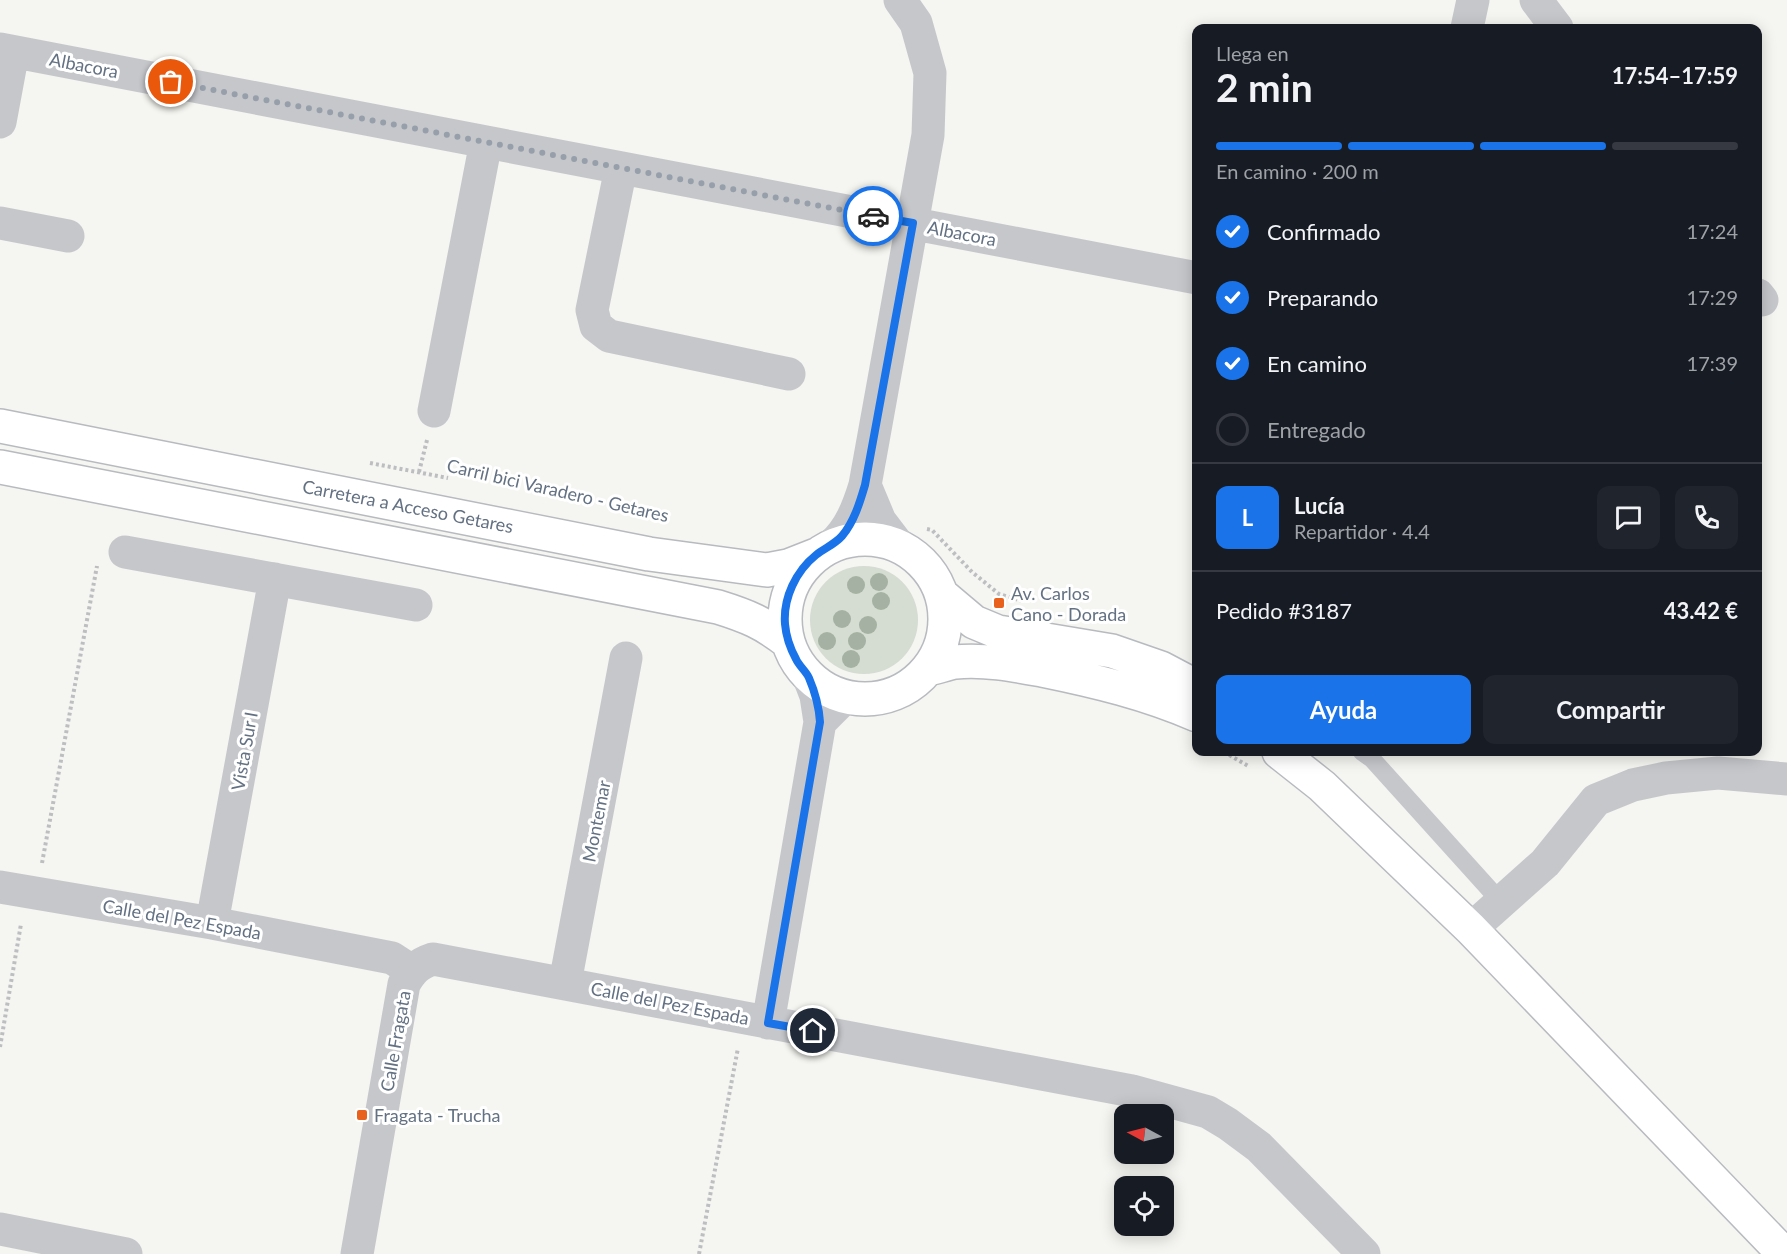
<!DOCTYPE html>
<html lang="es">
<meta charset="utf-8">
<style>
:root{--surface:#171b24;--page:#20242c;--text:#f1f3f6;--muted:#9ea1a6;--line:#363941;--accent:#1a73e8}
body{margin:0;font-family:Lato,sans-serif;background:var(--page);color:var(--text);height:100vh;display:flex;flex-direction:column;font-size:22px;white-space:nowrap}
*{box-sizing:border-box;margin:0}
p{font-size:20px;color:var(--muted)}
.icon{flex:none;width:33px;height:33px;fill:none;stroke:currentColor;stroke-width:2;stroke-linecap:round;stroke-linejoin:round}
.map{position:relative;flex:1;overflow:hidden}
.panel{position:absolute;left:1192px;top:24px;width:570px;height:732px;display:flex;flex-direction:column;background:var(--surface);border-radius:12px;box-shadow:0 3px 15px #0003}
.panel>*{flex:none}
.needle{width:39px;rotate:277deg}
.controls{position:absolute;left:1114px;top:1104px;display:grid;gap:12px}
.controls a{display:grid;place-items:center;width:60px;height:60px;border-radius:12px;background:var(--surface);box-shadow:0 3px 15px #0003;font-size:30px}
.pin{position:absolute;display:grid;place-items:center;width:51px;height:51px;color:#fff;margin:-26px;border:3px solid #fff;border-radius:50%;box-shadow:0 2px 6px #0007}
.courier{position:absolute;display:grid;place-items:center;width:60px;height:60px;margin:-30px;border:4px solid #1a73e8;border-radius:50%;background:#fff;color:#222;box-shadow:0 2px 8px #0007}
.summary em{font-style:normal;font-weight:700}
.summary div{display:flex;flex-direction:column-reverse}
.summary{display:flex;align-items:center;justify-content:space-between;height:102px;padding:0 24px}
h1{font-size:39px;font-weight:700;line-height:45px}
.bar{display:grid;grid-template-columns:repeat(4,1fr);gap:9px 6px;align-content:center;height:72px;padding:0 24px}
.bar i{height:8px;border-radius:4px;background:var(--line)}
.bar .current{background:var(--accent)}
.bar p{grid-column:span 4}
.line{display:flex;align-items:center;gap:15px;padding:0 24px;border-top:2px solid var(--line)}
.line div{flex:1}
.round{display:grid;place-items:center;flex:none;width:63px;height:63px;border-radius:12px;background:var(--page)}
ol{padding:0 24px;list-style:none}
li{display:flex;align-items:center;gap:18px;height:66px}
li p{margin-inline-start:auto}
li .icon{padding:6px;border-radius:50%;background:var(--accent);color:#fff;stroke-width:4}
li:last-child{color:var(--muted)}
li i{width:33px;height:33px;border:3px solid var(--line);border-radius:50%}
.primary-button{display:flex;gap:12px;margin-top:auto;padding:12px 24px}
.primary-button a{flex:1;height:69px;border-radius:12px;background:var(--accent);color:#fff;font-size:24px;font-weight:700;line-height:69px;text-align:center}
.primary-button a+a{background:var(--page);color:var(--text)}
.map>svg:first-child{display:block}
.green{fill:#d5dcd2}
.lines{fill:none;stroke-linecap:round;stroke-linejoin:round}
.secondary-casing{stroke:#b7babf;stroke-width:36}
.path{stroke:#bcbec0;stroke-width:4;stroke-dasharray:3 3;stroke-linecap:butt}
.lane{stroke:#c5c7cb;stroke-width:18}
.street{stroke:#c5c7cb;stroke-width:33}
.secondary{stroke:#fff;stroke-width:33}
.tree{fill:#a5b1a2}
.done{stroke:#969faa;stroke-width:6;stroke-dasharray:0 10.8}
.route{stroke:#1a73e8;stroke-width:8}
.poi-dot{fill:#e8621d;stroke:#fff;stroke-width:2}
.labels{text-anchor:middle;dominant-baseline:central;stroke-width:6;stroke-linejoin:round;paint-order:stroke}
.street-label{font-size:18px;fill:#637183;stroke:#fff}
.poi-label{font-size:18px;fill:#637183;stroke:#fff;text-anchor:start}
</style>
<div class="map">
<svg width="1787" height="1254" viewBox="0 0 1787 1254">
<rect width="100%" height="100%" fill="#f5f5f1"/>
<path class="green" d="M810 620a54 54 0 1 1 108 0a54 54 0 1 1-108 0Z"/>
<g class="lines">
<defs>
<path id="secondary" d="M 0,426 L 649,554 L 767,570 L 788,566 L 816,555
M 0,467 L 718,607 C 747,616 764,623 788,642
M785 619a80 80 0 1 1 160 0a80 80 0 1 1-160 0Z
M 942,595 L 974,622 L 998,632 L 1112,651 L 1161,668 L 1197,687
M 928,669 C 937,667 946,664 955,662 C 984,659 1015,665 1042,670 C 1096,681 1146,693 1197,715
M 1279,752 L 1322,786 L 1471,929 L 1784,1254"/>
</defs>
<use href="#secondary" class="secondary-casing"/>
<path class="path" d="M 370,463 L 448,478
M 419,472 L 427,440
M 927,529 L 932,530 L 972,572 L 999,594 L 1022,601
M 1224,752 L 1250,767
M 42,863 L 97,566
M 0,1047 L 21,924
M 699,1254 L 738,1048"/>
<path class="lane" d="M 1362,752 L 1372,759 L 1501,902"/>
<path class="street" d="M 1536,0 L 1557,28
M 1467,28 L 1473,0
M 0,49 L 1197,278
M 0,122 L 13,52
M 621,168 L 592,310 L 596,326 L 609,336 L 789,374
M 0,223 L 68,236
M 1758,295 L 1762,300
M 434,411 L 486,142
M 865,485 L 880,521 L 899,546
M 832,545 C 850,529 858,508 865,485 L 928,135 L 930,73 L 916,23 L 900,0
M 125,552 L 416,605
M 820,722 L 842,700 L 851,698
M 0,887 L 212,923 L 392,958 L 412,971
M 212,923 L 275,579
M 1471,929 L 1545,863 L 1596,800 L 1633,785 L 1666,778 L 1718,773 L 1787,779
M 565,983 L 626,658
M 768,1023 L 820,722 L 816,696 L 808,675
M 0,1229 L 126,1254
M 357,1254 L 404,984 C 412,970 418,964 433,959 L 1132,1091 L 1208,1112 L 1228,1124 L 1259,1147 L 1364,1254"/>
<use href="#secondary" class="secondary"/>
</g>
<g class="tree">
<circle cx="879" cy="582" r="9"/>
<circle cx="856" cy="585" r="9"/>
<circle cx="881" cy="601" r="9"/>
<circle cx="842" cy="619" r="9"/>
<circle cx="868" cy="625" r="9"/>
<circle cx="827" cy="641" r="9"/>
<circle cx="857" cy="641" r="9"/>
<circle cx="851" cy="659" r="9"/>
</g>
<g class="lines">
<path class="done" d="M 171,82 L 873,216"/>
<path class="route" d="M 813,1031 L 768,1023 L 820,722 C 819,707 815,692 809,678 C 806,671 799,666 796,659 C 790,648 786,636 785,624 C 783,598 796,571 816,555 C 825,548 835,544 842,536 C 854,522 860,502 865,485 L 913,223 L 873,216"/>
</g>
<g class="poi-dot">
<rect x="993" y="597" width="12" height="12" rx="3"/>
<rect x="356" y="1109" width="12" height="12" rx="3"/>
</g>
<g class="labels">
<g class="street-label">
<text transform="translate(84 65) rotate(11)">Albacora</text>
<text transform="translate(962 233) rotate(11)">Albacora</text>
<text transform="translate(558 490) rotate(13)">Carril bici Varadero - Getares</text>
<text transform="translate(408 506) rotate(11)">Carretera a Acceso Getares</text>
<text transform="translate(244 751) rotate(-80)">Vista Sur I</text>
<text transform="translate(596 821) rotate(-79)">Montemar</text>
<text transform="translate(182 919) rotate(10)">Calle del Pez Espada</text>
<text transform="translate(670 1003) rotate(11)">Calle del Pez Espada</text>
<text transform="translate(395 1041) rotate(-80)">Calle Fragata</text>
</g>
<g class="poi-label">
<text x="1011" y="593">Av. Carlos<tspan x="1011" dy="21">Cano - Dorada</tspan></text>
<text x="374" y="1115">Fragata - Trucha</text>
</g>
</g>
</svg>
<div class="controls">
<a><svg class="needle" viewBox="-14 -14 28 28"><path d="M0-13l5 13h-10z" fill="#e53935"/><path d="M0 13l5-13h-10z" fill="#9ea1a6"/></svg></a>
<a><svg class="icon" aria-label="locate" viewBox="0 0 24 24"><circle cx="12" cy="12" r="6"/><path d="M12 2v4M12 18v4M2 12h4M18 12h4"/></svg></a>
</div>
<div class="pin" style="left:171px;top:82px;background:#ea580c"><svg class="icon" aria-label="bag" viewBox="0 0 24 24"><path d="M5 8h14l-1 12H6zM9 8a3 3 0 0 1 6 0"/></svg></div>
<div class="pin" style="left:813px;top:1031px;background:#1f2937"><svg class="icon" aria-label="home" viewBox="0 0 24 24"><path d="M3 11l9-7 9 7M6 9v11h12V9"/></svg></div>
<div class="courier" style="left:873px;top:216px"><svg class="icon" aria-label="car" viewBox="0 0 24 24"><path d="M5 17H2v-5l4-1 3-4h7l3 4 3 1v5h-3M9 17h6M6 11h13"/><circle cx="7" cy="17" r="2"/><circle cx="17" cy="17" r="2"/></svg></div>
<section class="panel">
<div class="summary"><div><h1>2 min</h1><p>Llega en</p></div><em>17:54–17:59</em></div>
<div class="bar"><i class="current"></i><i class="current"></i><i class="current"></i><i></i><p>En camino · 200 m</p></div>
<ol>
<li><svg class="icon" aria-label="check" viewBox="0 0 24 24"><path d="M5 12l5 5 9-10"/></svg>Confirmado<p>17:24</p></li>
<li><svg class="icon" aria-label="check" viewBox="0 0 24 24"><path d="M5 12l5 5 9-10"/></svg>Preparando<p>17:29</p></li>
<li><svg class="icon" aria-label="check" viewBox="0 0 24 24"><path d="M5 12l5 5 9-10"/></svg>En camino<p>17:39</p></li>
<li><i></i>Entregado</li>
</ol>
<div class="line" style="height:108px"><b class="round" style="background:var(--accent);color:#fff">L</b><div><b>Lucía</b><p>Repartidor · 4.4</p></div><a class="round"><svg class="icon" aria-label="chat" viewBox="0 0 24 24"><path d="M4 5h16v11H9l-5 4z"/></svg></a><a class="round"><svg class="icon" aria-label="phone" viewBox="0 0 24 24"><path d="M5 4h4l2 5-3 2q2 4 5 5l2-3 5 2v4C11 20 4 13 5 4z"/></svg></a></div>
<div class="line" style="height:78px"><div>Pedido #3187</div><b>43.42 €</b></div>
<div class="primary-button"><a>Ayuda</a><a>Compartir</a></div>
</section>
</div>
